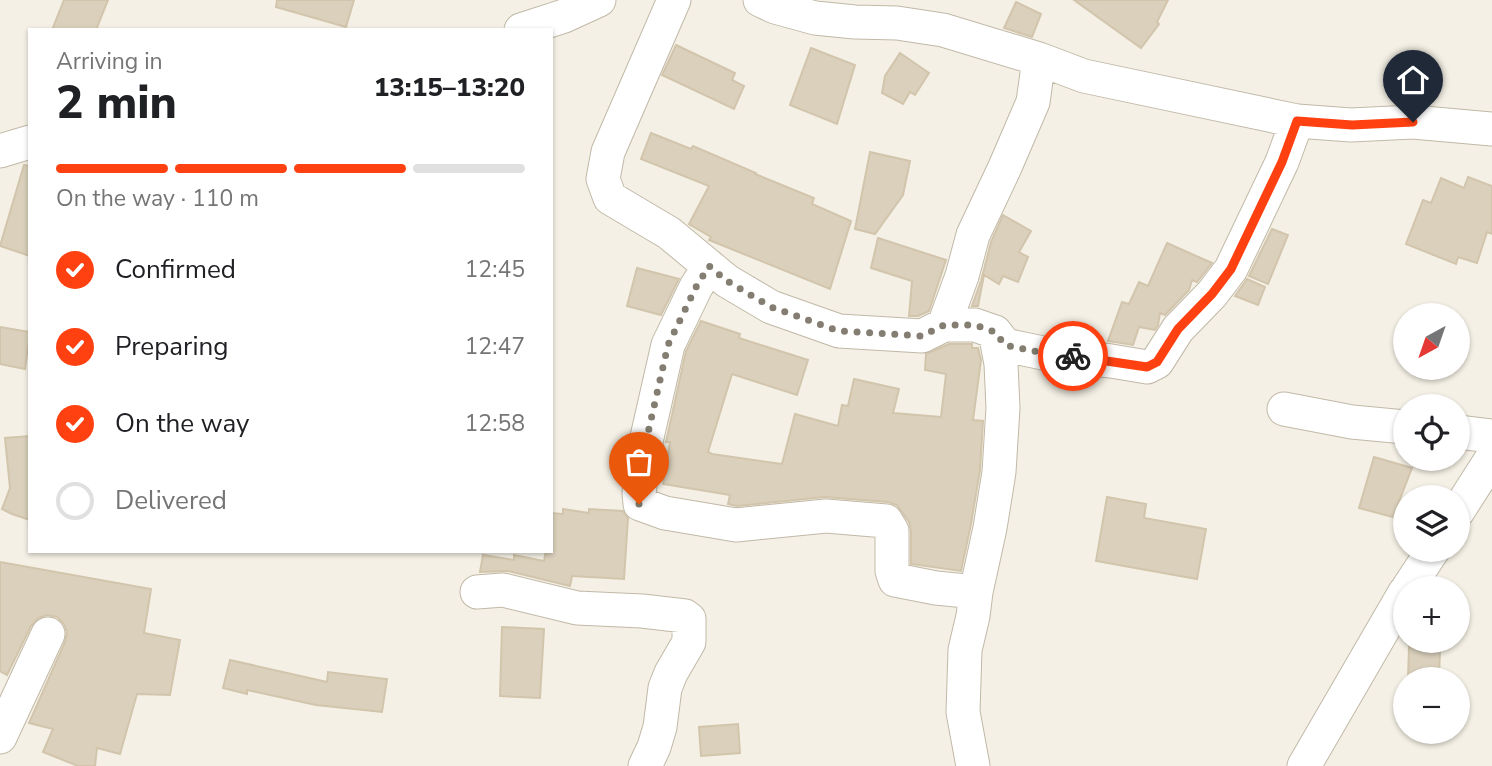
<!DOCTYPE html>
<meta charset="utf-8">
<style>
:root{--surface:#fff;--page:#f2f2f2;--text:#202124;--muted:#757577;--line:#e0e0e0;--accent:#ff4111}
body{margin:0;font-family:"Nunito Sans",sans-serif;background:var(--page);color:var(--text);height:100vh;display:flex;flex-direction:column;font-size:26px;white-space:nowrap}
*{box-sizing:border-box;margin:0}
p{font-size:23px;color:var(--muted)}
.icon{flex:none;width:38px;height:38px;fill:none;stroke:currentColor;stroke-width:2;stroke-linecap:round;stroke-linejoin:round}
.map{position:relative;flex:1;overflow:hidden}
.panel{position:absolute;left:28px;top:28px;width:525px;height:525px;display:flex;flex-direction:column;background:var(--surface);border-radius:0px;box-shadow:0 2px 5px #0004}
.panel>*{flex:none}
.needle{width:46px;rotate:220deg}
.buttons{position:absolute;left:1393px;top:303px;display:grid;gap:14px}
.buttons a{display:grid;place-items:center;width:77px;height:77px;border-radius:50%;background:var(--surface);box-shadow:0 2px 5px #0004;font-size:35px}
.pin{position:absolute;display:grid;place-items:center;width:60px;height:60px;color:#fff;margin:-72px -30px;border-radius:50% 50% 50% 0;rotate:-45deg;box-shadow:0 0 7px #0007}
.pin .icon{rotate:45deg}
.courier{position:absolute;display:grid;place-items:center;width:70px;height:70px;margin:-35px;border:5px solid #ff4111;border-radius:50%;background:#fff;color:#222;box-shadow:0 2px 9px #0007}
.overview em{font-style:normal;font-weight:800}
.overview div{display:flex;flex-direction:column-reverse}
.overview{display:flex;align-items:center;justify-content:space-between;height:119px;padding:0 28px}
h1{font-size:46px;font-weight:800;line-height:52px}
.bar{display:grid;grid-template-columns:repeat(4,1fr);gap:10px 7px;align-content:center;height:84px;padding:0 28px}
.bar i{height:9px;border-radius:5px;background:var(--line)}
.bar .active{background:var(--accent)}
.bar p{grid-column:span 4}
ol{padding:0 28px;list-style:none}
li{display:flex;align-items:center;gap:21px;height:77px}
li p{margin-inline-start:auto}
li .icon{padding:7px;border-radius:50%;background:var(--accent);color:#fff;stroke-width:4}
li:last-child{color:var(--muted)}
li i{width:38px;height:38px;border:4px solid var(--line);border-radius:50%}
.map>svg:first-child{display:block}
.building{fill:#dad0bc;stroke:#d2c5ac;stroke-width:2}
.lines{fill:none;stroke-linecap:round;stroke-linejoin:round}
.minor-casing{stroke:#c1b9a7;stroke-width:35}
.minor{stroke:#fff;stroke-width:33}
.done{stroke:#847e72;stroke-width:7;stroke-dasharray:0 12.6}
.route{stroke:#ff4111;stroke-width:9}
</style>
<div class="map">
<svg width="1492" height="766" viewBox="0 0 1492 766">
<rect width="100%" height="100%" fill="#f4f0e5"/>
<path class="building" d="M 64,0 L 108,0 L 96,30 L 52,30 Z
M 277,0 L 354,0 L 346,27 L 276,7 Z
M 1074,0 L 1168,0 L 1157,22 L 1159,24 L 1141,48 Z
M 1016,2 L 1041,14 L 1032,37 L 1004,28 Z
M 676,45 L 735,73 L 732,80 L 744,86 L 734,109 L 662,75 Z
M 811,48 L 855,65 L 837,124 L 790,105 Z
M 900,53 L 929,73 L 915,95 L 910,92 L 903,104 L 882,93 L 885,76 Z
M 651,133 L 691,149 L 693,146 L 756,173 L 755,174 L 814,198 L 812,204 L 851,221 L 830,289 L 709,240 L 711,237 L 689,224 L 709,186 L 641,159 Z
M 870,152 L 910,161 L 903,195 L 875,234 L 855,229 Z
M 24,165 L 30,166 L 30,256 L 0,246 Z
M 1468,177 L 1492,186 L 1492,234 L 1487,232 L 1477,263 L 1458,257 L 1456,264 L 1406,244 L 1423,200 L 1431,203 L 1441,178 L 1464,188 Z
M 1003,215 L 1031,231 L 1019,252 L 1028,257 L 1018,282 L 1003,276 L 999,284 L 984,275 L 978,306 L 972,306 L 981,281 L 991,242 Z
M 1272,229 L 1288,235 L 1268,284 L 1249,276 Z
M 878,238 L 946,260 L 929,311 L 918,316 L 909,316 L 912,281 L 871,268 Z
M 1167,243 L 1212,263 L 1197,282 L 1192,280 L 1189,290 L 1165,315 L 1160,313 L 1158,325 L 1155,330 L 1139,327 L 1133,345 L 1108,341 L 1122,302 L 1129,304 L 1139,282 L 1148,286 Z
M 637,268 L 679,279 L 661,315 L 627,306 Z
M 1247,279 L 1265,287 L 1258,305 L 1235,296 Z
M 701,321 L 740,334 L 739,338 L 808,360 L 797,395 L 732,374 L 708,452 L 712,454 L 782,464 L 795,414 L 838,426 L 842,405 L 848,406 L 854,379 L 899,389 L 893,413 L 941,417 L 946,374 L 925,370 L 926,354 L 949,344 L 972,344 L 972,348 L 978,348 L 981,360 L 973,420 L 983,421 L 980,470 L 971,524 L 961,571 L 911,564 L 911,531 L 909,522 L 897,505 L 888,502 L 824,497 L 737,506 L 728,504 L 730,495 L 663,484 L 670,442 L 666,442 L 686,351 Z
M 0,327 L 30,332 L 25,369 L 0,364 Z
M 30,436 L 30,520 L 12,514 L 2,509 L 10,488 L 5,438 Z
M 1374,457 L 1412,468 L 1393,517 L 1359,508 Z
M 1107,497 L 1146,504 L 1144,518 L 1206,529 L 1197,579 L 1096,561 Z
M 563,509 L 589,513 L 589,509 L 623,511 L 628,518 L 624,579 L 572,576 L 570,586 L 508,571 L 480,572 L 483,555 L 514,560 L 514,555 L 544,561 L 546,551 L 551,551 L 551,513 L 563,514 Z
M 0,562 L 151,589 L 144,633 L 180,640 L 170,695 L 137,694 L 120,754 L 97,748 L 95,766 L 78,766 L 43,752 L 53,729 L 29,723 L 65,642 L 67,632 L 64,624 L 57,617 L 47,615 L 38,618 L 31,626 L 7,675 L 0,671 Z
M 502,627 L 544,629 L 540,698 L 500,696 Z
M 1409,647 L 1440,649 L 1439,679 L 1408,679 Z
M 230,660 L 327,682 L 328,672 L 387,679 L 382,712 L 316,705 L 247,690 L 247,694 L 223,688 Z
M 738,724 L 740,753 L 701,756 L 699,727 Z"/>
<g class="lines">
<defs>
<path id="minor" d="M 674,0 L 608,152 L 603,179 L 610,198 L 669,233 L 727,281 L 771,307 L 839,331 L 922,336 L 944,325 L 975,325 L 995,332 L 1005,345 L 1043,353 L 1111,361 L 1147,367 L 1157,362 L 1178,329 L 1212,294 L 1231,269 L 1282,162 L 1297,121
M 760,0 L 775,7 L 815,18 L 855,22 L 897,23 L 943,30 L 1039,59 L 1084,76 L 1297,121 L 1351,125 L 1413,122 L 1492,129
M 521,30 L 564,16 L 599,0
M 0,151 L 30,142
M 709,266 L 696,287 L 668,345 L 645,446 L 639,493 L 640,504 L 665,513 L 736,525 L 826,516 L 886,521 L 892,531 L 892,571 L 895,580 L 936,588 L 976,592
M 944,325 L 962,276 L 973,235 L 1005,167 L 1033,102 L 1039,59
M 1284,409 L 1352,422 L 1405,427
M 1458,432 L 1492,436
M 1458,511 L 1492,458
M 1408,588 L 1433,550
M 477,592 L 503,590 L 577,608 L 642,611 L 685,616 L 689,619 L 689,642 L 671,673 L 665,688 L 660,727 L 654,747 L 645,766
M 0,737 L 48,634
M 973,766 L 963,712 L 965,650 L 973,616 L 976,592 L 990,528 L 999,472 L 1003,408 L 1001,364 L 995,332
M 1304,766 L 1405,592"/>
</defs>
<use href="#minor" class="minor-casing"/>
<use href="#minor" class="minor"/>
</g>
<g class="lines">
<path class="done" d="M 639,504 L 639,493 L 645,446 L 668,345 L 696,287 L 709,266 L 727,281 L 771,307 L 839,331 L 922,336 L 944,325 L 975,325 L 995,332 L 1005,345 L 1043,353 L 1073,356"/>
<path class="route" d="M 1073,356 L 1147,367 L 1157,362 L 1178,329 L 1212,294 L 1231,269 L 1282,162 L 1297,121 L 1352,125 L 1413,122"/>
</g>
</svg>
<div class="buttons">
<a><svg class="needle" viewBox="-14 -14 28 28"><path d="M0-13l5 13h-10z" fill="#e53935"/><path d="M0 13l5-13h-10z" fill="#757577"/></svg></a>
<a><svg class="icon" aria-label="locate" viewBox="0 0 24 24"><circle cx="12" cy="12" r="6"/><path d="M12 2v4M12 18v4M2 12h4M18 12h4"/></svg></a>
<a><svg class="icon" aria-label="layers" viewBox="0 0 24 24"><path d="M12 4l9 5-9 5-9-5zM3 14l9 5 9-5"/></svg></a>
<a>+</a>
<a>−</a>
</div>
<div class="pin" style="left:639px;top:504px;background:#ea580c"><svg class="icon" aria-label="bag" viewBox="0 0 24 24"><path d="M5 8h14l-1 12H6zM9 8a3 3 0 0 1 6 0"/></svg></div>
<div class="pin" style="left:1413px;top:122px;background:#1f2937"><svg class="icon" aria-label="home" viewBox="0 0 24 24"><path d="M3 11l9-7 9 7M6 9v11h12V9"/></svg></div>
<div class="courier" style="left:1073px;top:356px"><svg class="icon" aria-label="bike" viewBox="0 0 24 24"><circle cx="6" cy="16" r="4"/><circle cx="18" cy="16" r="4"/><path d="M6 16l4-8h5l3 8M10 8l3 8H6M13 5h3"/></svg></div>
<section class="panel">
<div class="overview"><div><h1>2 min</h1><p>Arriving in</p></div><em>13:15–13:20</em></div>
<div class="bar"><i class="active"></i><i class="active"></i><i class="active"></i><i></i><p>On the way · 110 m</p></div>
<ol>
<li><svg class="icon" aria-label="check" viewBox="0 0 24 24"><path d="M5 12l5 5 9-10"/></svg>Confirmed<p>12:45</p></li>
<li><svg class="icon" aria-label="check" viewBox="0 0 24 24"><path d="M5 12l5 5 9-10"/></svg>Preparing<p>12:47</p></li>
<li><svg class="icon" aria-label="check" viewBox="0 0 24 24"><path d="M5 12l5 5 9-10"/></svg>On the way<p>12:58</p></li>
<li><i></i>Delivered</li>
</ol>
</section>
</div>
